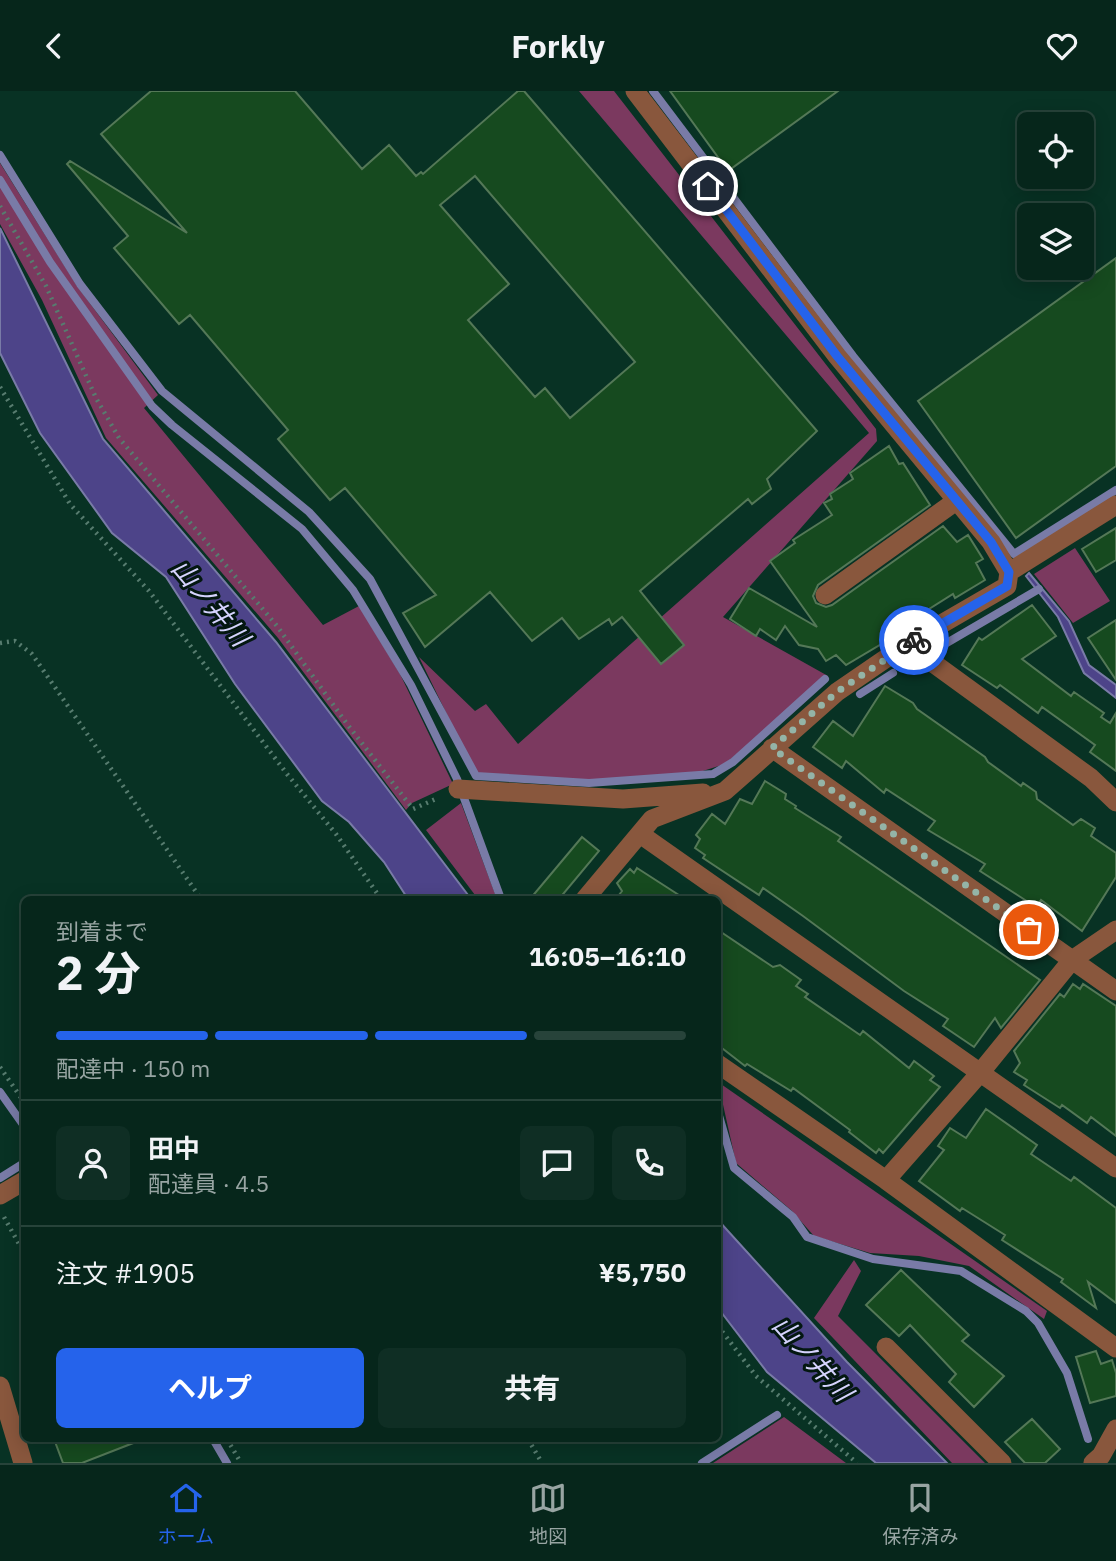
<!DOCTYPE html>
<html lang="ja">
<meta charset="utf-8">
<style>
:root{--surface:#06261b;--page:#0f2e24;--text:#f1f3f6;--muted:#98a5a3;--line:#27433a;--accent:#2563eb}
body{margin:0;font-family:"IBM Plex Sans","Noto Sans JP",sans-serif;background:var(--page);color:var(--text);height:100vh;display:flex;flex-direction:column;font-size:26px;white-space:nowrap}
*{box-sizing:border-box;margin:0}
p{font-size:23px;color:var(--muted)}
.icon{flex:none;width:38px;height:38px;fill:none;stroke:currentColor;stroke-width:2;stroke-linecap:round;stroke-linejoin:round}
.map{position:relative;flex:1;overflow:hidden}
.drawer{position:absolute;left:21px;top:805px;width:700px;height:546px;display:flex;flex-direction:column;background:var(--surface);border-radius:10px;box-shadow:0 4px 18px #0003,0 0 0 2px var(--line)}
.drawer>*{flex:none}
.buttons{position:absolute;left:1017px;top:21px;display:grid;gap:14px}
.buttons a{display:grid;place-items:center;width:77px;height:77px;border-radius:10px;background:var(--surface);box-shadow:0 4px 18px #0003,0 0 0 2px var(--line);font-size:35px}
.pin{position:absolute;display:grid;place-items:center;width:60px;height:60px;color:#fff;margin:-30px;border:4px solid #fff;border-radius:50%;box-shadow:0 2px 7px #0007}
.courier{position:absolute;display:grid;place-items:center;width:70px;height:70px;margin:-35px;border:5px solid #2563eb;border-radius:50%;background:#fff;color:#222;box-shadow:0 2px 9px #0007}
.head em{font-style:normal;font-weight:700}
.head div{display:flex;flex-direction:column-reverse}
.head{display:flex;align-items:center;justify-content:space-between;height:119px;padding:0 35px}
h1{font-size:46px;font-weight:700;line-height:52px}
.bar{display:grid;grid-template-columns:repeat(4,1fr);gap:10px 7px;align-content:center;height:84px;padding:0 35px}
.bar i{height:9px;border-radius:5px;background:var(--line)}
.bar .active{background:var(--accent)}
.bar p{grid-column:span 4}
.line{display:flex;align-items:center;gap:18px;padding:0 35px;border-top:2px solid var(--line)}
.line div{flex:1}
.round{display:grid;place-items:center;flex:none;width:74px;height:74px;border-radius:10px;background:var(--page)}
.action{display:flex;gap:14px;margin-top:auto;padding:14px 35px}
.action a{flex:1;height:80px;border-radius:10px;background:var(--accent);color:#fff;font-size:28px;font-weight:700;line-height:80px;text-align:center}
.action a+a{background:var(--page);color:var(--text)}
header{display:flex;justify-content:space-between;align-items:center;height:91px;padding:0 35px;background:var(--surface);font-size:32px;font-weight:700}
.dock{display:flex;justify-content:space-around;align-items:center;height:98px;border-top:2px solid var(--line);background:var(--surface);font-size:19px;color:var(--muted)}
.dock a{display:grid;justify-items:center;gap:4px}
.dock .active{color:var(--accent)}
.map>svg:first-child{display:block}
.green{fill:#7b395f}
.water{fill:#4d4489;stroke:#797ba7;stroke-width:2}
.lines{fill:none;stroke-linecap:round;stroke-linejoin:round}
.stream{stroke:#797ba7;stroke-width:8}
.building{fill:#164a1f;stroke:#547857;stroke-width:2;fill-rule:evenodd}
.path{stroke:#577c6f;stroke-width:4.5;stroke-dasharray:2 5;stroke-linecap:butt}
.minor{stroke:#89573d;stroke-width:19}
.done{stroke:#94b4a7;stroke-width:7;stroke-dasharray:0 12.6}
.route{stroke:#2563eb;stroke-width:9}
.labels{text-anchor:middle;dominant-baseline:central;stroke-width:6;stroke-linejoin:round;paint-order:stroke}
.water-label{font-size:26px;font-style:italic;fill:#d5d3fd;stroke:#031710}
</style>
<header><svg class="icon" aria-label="back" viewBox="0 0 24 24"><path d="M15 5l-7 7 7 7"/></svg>Forkly<svg class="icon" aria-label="heart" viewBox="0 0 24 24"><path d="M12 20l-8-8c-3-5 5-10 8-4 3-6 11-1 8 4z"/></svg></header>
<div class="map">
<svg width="1116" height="1372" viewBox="0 0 1116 1372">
<rect width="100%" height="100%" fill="#083224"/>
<path class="green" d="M 579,0 L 614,0 L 876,338 L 877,350 L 723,526 L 828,585 L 725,673 L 687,685 L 580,690 L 476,683 L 419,566 L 475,620 L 486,613 L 518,653 L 869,342 Z
M 0,72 L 77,195 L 158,304 L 144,317 L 323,534 L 359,515 L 400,583 L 453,693 L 412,712 L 406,719 L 278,547 L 106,347 L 42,209 L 0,133 Z
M 1075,457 L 1110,510 L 1073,532 L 1034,483 Z
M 461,712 L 497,808 L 478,808 L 426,739 Z
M 718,991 L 1047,1220 L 1044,1228 L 969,1175 L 919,1165 L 870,1162 L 814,1145 L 791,1119 L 736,1072 Z
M 854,1169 L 861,1180 L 838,1225 L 985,1372 L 952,1372 L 814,1227 Z
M 784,1326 L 846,1372 L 713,1372 Z"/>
<path class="water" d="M 0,137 L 103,348 L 276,551 L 471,808 L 408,808 L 384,771 L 349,731 L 322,710 L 235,593 L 166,486 L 112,442 L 40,342 L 0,262 Z
M 1029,482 L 1069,530 L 1089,574 L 1116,594 L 1116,607 L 1084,582 L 1058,526 L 1026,485 Z
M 718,1129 L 847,1271 L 947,1372 L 876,1372 L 767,1281 L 718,1217 Z"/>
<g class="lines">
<path class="stream" d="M 653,0 L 853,265 L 1014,463 L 1116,399
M 0,64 L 80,193 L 162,300 L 309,421 L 370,488 L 476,685 L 589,692 L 713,683 L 733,671 L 825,588
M 0,89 L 50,171 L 152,315 L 172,334 L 302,438 L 353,499 L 411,594 L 457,688 L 501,808
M 945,553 L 1039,498
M 860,603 L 893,582
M 0,1001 L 24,1035
M 718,1021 L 734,1077 L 793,1126 L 807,1146 L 873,1168 L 961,1180 L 1026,1220 L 1038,1232 L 1067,1282 L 1088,1348
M 0,1087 L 24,1072
M 213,1348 L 227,1372
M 702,1372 L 777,1324"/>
</g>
<path class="building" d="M 151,0 L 295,0 L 362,78 L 389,54 L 416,85 L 421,81 L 423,83 L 518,0 L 524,0 L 817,340 L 767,388 L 771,398 L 752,413 L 748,408 L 640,500 L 684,554 L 661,573 L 622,526 L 612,534 L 609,528 L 579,548 L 562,527 L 532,550 L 490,501 L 425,556 L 403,522 L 436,504 L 345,397 L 330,409 L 278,348 L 288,339 L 190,224 L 179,233 L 114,157 L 128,145 L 67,73 L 70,70 L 187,142 L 101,43 ZM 475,85 L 635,271 L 570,327 L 545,297 L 535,306 L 468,229 L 509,193 L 440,114 Z
M 670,0 L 838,0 L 728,80 Z
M 1116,167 L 1116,375 L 1016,447 L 918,310 Z
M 889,355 L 899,373 L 903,372 L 930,414 L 818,494 L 813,505 L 816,512 L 826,516 L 832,514 L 943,435 L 957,451 L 968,444 L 983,468 L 976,472 L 985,489 L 955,507 L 953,503 L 891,542 L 893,546 L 846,574 L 836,564 L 826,570 L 818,558 L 799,554 L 785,535 L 776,549 L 760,538 L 756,545 L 730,528 L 749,497 L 817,536 L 770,470 L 795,452 L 793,449 L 832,424 L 824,412 L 832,408 L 830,403 L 853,388 L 850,382 Z
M 1116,437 L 1116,469 L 1096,481 L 1082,458 Z
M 1032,514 L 1056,545 L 1022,568 L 1071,605 L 1074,601 L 1104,622 L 1101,626 L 1110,632 L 1116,622 L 1116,680 L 1090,661 L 1095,654 L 1042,616 L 1038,622 L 1000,594 L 997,597 L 962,574 L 979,547 L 982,549 Z
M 1116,529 L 1116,589 L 1088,547 Z
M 885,595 L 913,612 L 917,618 L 985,666 L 988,671 L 1021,695 L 1023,692 L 1036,701 L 1037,708 L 1073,734 L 1081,728 L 1095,737 L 1091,745 L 1116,762 L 1116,786 L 1082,840 L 1041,809 L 1036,816 L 980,780 L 985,773 L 928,739 L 935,730 L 886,698 L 884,702 L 846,670 L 842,677 L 813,656 L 833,630 L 853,645 Z
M 765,690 L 786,703 L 785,708 L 796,715 L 795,717 L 841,746 L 838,750 L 1040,889 L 1001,937 L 995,927 L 974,956 L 943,935 L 948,928 L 904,900 L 803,825 L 763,797 L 759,804 L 703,767 L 705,764 L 695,757 L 700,748 L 696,744 L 712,723 L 725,733 L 740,708 L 752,713 Z
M 582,746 L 599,760 L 559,808 L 530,808 Z
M 637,777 L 685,808 L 616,808 L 622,800 L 617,792 L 630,778 L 634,782 Z
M 718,839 L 773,876 L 780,874 L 801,889 L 796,895 L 808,903 L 805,906 L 860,944 L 863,940 L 909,977 L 914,970 L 934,985 L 930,989 L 940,996 L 883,1062 L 879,1058 L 876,1062 L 849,1041 L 850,1039 L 793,997 L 791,1000 L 747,973 L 745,975 L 718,954 Z
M 1073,893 L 1080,898 L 1083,893 L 1116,915 L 1116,1045 L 1091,1026 L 1087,1032 L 1062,1014 L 1060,1017 L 1024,994 L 1027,989 L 1014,981 L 1020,972 L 1014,960 L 1060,903 L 1064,906 Z
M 986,1018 L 1037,1054 L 1031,1063 L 1071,1090 L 1074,1086 L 1116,1117 L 1116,1212 L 1088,1191 L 1096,1217 L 1061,1191 L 1063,1188 L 1002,1149 L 1005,1144 L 962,1117 L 960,1120 L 919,1090 L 944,1059 L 938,1055 L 950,1037 L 966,1047 Z
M 901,1179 L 969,1244 L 962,1250 L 1004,1285 L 974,1316 L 949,1291 L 956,1283 L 910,1234 L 899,1245 L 866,1214 Z
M 1096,1260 L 1101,1273 L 1112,1269 L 1116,1282 L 1116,1305 L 1090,1312 L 1076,1266 Z
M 1032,1328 L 1060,1358 L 1045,1372 L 1025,1372 L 1005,1351 Z
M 54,1348 L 140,1348 L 141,1349 L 82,1372 L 63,1372 Z"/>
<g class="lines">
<path class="path" d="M 0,115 L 46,195 L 96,307 L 119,347 L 277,535 L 347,633 L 413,718 L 438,707
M 0,296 L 70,413 L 149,500 L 287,683 L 336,743 L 381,808
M 0,552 L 15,550 L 32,563 L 201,808
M 0,976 L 24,1011
M 4,1126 L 24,1162
M 718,1235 L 756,1285 L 857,1372
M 227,1348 L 241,1372
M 528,1348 L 542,1372"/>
<path class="minor" d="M 635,0 L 837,265 L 991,451 L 1009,481 L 1116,414
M 825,504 L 956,410
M 907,553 L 1007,495 L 1009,481
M 772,657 L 1116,900
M 458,698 L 623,708 L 703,702
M 640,743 L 1116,1077
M 585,808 L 652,728 L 725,700 L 837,601 L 907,553 L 1091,687 L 1116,711
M 718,973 L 886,1089 L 1116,1257
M 886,1089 L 980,982 L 1072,869 L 1116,839
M 0,1104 L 24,1090
M 886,1256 L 1002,1372
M 0,1295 L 23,1372
M 1093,1372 L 1101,1365 L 1116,1338"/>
</g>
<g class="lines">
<path class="done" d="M 914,549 L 837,601 L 772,657 L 1029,839"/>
<path class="route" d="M 708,95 L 837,265 L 991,451 L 1009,481 L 1007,495 L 914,549"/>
</g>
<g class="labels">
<g class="water-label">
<text transform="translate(211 511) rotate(50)">山ノ井川</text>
<text transform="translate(813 1267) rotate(48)">山ノ井川</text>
</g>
</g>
</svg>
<div class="buttons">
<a><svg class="icon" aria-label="locate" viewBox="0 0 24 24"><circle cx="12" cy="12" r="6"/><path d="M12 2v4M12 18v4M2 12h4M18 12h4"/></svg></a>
<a><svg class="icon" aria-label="layers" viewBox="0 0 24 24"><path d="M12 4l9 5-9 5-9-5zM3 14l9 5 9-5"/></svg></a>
</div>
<div class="pin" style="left:1029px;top:839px;background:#ea580c"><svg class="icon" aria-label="bag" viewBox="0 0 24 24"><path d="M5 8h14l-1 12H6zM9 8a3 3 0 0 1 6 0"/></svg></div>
<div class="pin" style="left:708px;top:95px;background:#1f2937"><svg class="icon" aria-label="home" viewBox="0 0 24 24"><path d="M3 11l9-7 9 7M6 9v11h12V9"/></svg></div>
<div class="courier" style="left:914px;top:549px"><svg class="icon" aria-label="bike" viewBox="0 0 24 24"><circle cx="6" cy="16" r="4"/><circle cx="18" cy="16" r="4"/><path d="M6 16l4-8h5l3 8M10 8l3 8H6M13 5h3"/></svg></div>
<section class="drawer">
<div class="head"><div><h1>2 分</h1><p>到着まで</p></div><em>16:05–16:10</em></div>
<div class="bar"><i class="active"></i><i class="active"></i><i class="active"></i><i></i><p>配達中 · 150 m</p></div>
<div class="line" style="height:126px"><a class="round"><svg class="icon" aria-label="person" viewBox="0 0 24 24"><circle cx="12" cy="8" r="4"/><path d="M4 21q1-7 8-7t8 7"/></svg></a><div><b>田中</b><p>配達員 · 4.5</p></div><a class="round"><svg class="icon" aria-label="chat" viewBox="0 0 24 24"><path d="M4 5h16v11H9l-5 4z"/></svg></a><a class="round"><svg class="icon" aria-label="phone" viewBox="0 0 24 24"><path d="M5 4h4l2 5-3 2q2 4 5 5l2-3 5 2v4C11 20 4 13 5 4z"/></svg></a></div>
<div class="line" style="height:91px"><div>注文 #1905</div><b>¥5,750</b></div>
<div class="action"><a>ヘルプ</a><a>共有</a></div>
</section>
</div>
<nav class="dock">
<a class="active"><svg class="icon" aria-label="home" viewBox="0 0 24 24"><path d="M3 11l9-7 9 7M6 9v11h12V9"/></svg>ホーム</a>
<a><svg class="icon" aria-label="map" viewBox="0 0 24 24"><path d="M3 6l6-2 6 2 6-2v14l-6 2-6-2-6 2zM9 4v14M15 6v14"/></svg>地図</a>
<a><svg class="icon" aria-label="saved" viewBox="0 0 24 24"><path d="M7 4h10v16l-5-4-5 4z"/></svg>保存済み</a>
</nav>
